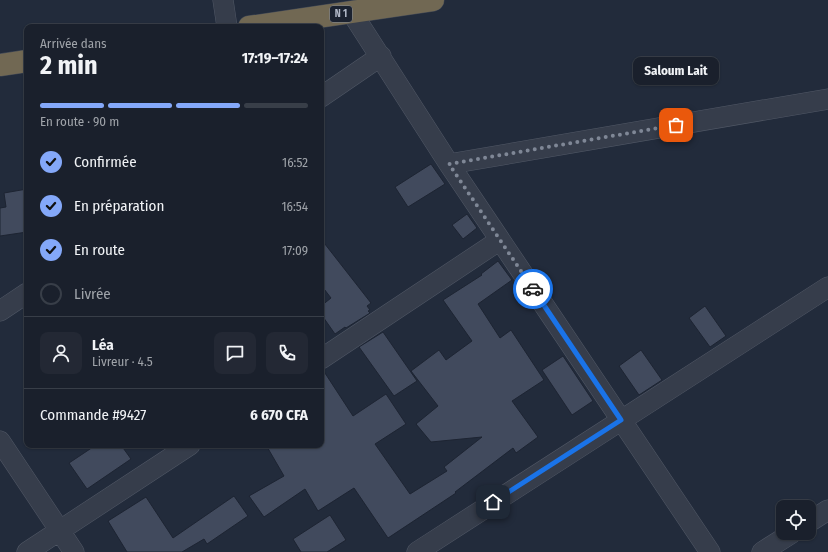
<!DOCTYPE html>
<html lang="fr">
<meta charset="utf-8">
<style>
:root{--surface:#1a202c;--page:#232834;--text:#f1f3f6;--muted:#9fa3a9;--line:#383e48;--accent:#84a8f9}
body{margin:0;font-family:"Fira Sans Condensed",sans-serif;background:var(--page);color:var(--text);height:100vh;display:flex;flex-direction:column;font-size:15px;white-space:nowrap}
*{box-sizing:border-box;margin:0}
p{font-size:13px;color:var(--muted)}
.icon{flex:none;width:22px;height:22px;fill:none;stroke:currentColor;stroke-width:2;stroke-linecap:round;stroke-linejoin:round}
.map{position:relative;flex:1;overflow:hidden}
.panel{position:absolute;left:24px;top:24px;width:300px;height:424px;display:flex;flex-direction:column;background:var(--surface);border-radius:8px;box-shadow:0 1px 3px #0004,0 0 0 1px var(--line)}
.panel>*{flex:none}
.tools{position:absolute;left:776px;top:500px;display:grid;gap:8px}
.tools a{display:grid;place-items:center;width:40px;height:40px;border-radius:8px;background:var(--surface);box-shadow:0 1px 3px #0004,0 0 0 1px var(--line);font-size:20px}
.pin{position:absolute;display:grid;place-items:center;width:34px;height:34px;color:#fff;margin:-17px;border-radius:8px;box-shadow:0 2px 6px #0006}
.courier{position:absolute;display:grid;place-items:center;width:40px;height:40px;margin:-20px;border:3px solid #1a73e8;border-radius:50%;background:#fff;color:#222;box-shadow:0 1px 5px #0007}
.bubble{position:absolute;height:28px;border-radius:8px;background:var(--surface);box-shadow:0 1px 3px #0004,0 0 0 1px var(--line);font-size:13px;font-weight:700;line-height:28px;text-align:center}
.summary em{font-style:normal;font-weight:700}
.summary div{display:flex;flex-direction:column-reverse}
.summary{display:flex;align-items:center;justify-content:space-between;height:68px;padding:0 16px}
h1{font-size:26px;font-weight:700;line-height:30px}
.bar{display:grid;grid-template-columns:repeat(4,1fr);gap:6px 4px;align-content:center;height:48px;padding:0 16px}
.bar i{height:5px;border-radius:3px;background:var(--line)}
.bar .current{background:var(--accent)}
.bar p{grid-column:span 4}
.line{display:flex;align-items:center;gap:10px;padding:0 16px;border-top:1px solid var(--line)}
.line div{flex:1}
.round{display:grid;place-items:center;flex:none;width:42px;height:42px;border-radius:8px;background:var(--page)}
ol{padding:0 16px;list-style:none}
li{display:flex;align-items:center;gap:12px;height:44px}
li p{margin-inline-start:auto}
li .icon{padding:4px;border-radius:50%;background:var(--accent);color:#111;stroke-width:4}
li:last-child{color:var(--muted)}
li i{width:22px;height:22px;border:2px solid var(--line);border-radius:50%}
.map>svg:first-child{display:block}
.building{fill:#414a5d;stroke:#1d2432}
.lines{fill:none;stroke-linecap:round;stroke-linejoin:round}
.street-casing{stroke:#515866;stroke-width:21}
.highway-casing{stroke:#414856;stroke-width:23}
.street{stroke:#363d4b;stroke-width:20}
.highway{stroke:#716853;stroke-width:22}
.done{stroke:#7f8796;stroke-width:4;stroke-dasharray:0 7.2}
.route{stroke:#1a73e8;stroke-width:5}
.labels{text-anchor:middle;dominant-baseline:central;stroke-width:3;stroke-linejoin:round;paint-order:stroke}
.shield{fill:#1b2230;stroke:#848b9a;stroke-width:1}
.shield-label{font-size:10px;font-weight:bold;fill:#b1b8c7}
</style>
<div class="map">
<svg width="828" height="552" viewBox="0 0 828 552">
<rect width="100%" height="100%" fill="#222b3b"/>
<path class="building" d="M 431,164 L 445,184 L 408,207 L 395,187 Z
M 27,189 L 27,232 L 0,236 L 0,208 L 6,207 L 4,193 Z
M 467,214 L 477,228 L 463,239 L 452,225 Z
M 321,239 L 371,303 L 367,306 L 370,310 L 368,311 L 370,313 L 346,328 L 345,327 L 335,334 L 321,314 L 321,306 L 331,298 L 321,285 Z
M 498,261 L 512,280 L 478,304 L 500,338 L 511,330 L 544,380 L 512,401 L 538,437 L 516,453 L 513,448 L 455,492 L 456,493 L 388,538 L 354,488 L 318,511 L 305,489 L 264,517 L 249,496 L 284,476 L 266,445 L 321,445 L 321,370 L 323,370 L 353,416 L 386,394 L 406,424 L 375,444 L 410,494 L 447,471 L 444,467 L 482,437 L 431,442 L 416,424 L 438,406 L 411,371 L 439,350 L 446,360 L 472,341 L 443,300 L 482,275 L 481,274 Z
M 705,306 L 726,336 L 710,347 L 689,318 Z
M 383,332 L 417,381 L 394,396 L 359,347 Z
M 641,350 L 662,380 L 639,395 L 619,366 Z
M 563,356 L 593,401 L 572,415 L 542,370 Z
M 96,445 L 121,445 L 131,459 L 87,489 L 69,463 Z
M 234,496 L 248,516 L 207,544 L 204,539 L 182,552 L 127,552 L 108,521 L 146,497 L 173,538 Z
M 330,515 L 346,540 L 327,552 L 301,552 L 293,539 Z"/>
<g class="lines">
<defs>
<path id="street" d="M 223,0 L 227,27
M 352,13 L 449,164 L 710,552
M 321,97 L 381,56
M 449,164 L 828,99
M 0,311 L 27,293
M 321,359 L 500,240
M 0,441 L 74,552
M 809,522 L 828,510
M 27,552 L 190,445
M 417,552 L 828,287
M 762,552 L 792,533"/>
<path id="highway" d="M 249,27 L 433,0
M 0,65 L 27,61"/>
</defs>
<use href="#street" class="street-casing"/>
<use href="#highway" class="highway-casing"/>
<use href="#street" class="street"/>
<use href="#highway" class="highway"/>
</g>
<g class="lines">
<path class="done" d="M 533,289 L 449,164 L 676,125"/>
<path class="route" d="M 493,502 L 621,420 L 533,289"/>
</g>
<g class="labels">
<rect class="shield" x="330" y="6" width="22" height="16" rx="3"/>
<g class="shield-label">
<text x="341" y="14">N 1</text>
</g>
</g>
</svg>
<div class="tools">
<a><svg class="icon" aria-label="locate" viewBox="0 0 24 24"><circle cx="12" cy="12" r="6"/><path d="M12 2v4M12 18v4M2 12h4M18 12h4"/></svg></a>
</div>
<div class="pin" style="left:676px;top:125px;background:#ea580c"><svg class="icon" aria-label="bag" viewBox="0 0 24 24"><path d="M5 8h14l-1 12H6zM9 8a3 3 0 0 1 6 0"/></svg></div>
<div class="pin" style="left:493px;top:502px;background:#1f2937"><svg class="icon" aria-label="home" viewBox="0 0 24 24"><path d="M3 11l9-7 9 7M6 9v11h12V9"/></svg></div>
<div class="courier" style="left:533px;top:289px"><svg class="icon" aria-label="car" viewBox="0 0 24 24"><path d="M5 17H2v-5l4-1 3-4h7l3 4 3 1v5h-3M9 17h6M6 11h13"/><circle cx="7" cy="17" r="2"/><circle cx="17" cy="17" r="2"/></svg></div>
<div class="bubble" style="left:633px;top:57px;width:86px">Saloum Lait</div>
<section class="panel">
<div class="summary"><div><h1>2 min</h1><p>Arrivée dans</p></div><em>17:19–17:24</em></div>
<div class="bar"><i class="current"></i><i class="current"></i><i class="current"></i><i></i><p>En route · 90 m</p></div>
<ol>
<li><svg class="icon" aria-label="check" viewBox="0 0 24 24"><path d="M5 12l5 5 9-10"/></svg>Confirmée<p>16:52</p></li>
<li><svg class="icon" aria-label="check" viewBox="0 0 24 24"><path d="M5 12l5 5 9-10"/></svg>En préparation<p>16:54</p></li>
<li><svg class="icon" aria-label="check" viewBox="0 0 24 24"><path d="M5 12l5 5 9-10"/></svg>En route<p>17:09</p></li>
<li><i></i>Livrée</li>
</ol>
<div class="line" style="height:72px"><a class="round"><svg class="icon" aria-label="person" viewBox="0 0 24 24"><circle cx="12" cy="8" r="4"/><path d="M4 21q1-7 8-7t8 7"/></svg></a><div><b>Léa</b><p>Livreur · 4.5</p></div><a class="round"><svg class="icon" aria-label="chat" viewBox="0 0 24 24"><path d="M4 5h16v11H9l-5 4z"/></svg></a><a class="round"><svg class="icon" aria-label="phone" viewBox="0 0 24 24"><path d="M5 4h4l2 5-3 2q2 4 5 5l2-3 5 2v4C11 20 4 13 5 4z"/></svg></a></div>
<div class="line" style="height:52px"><div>Commande #9427</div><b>6 670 CFA</b></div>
</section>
</div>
